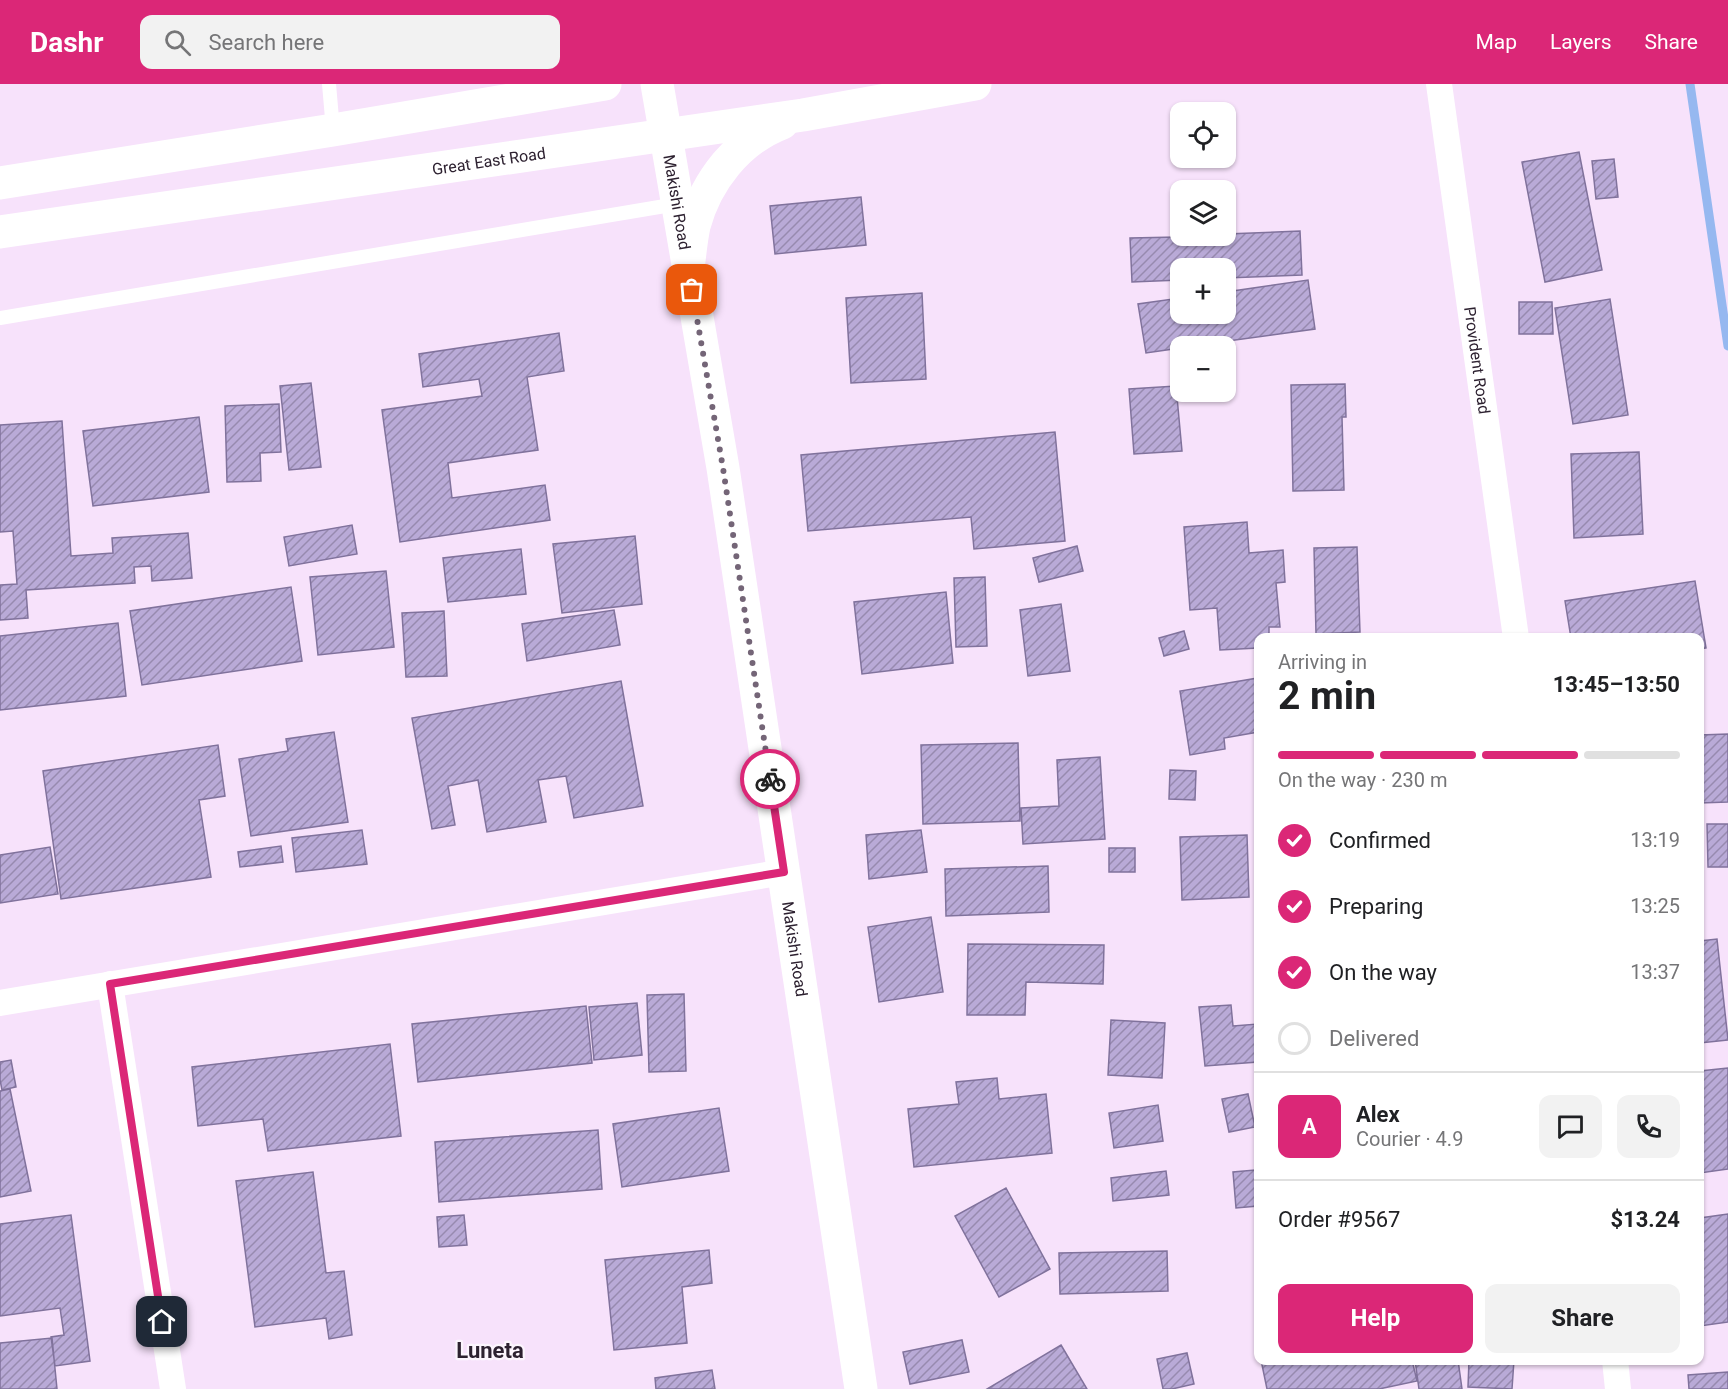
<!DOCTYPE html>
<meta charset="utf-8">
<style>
:root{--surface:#fff;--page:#f2f2f2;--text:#202124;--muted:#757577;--line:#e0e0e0;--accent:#db2777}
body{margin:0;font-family:Roboto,sans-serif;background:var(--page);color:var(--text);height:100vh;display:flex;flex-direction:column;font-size:22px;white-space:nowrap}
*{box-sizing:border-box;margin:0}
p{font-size:20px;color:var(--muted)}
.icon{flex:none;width:33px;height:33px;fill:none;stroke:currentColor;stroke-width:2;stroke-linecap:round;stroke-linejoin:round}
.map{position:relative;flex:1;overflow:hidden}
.drawer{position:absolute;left:1254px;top:549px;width:450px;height:732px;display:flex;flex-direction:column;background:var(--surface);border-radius:12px;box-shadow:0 2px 4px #0004}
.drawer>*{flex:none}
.buttons{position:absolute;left:1170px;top:18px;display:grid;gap:12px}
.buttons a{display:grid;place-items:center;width:66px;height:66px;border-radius:12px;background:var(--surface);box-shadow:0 2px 4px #0004;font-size:30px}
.pin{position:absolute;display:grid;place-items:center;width:51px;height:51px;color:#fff;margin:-26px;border-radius:12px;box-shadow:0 3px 9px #0006}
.courier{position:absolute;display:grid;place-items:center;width:60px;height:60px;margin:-30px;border:4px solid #db2777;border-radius:50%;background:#fff;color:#222;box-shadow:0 2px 8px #0007}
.head em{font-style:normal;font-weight:700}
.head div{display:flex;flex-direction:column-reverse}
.head{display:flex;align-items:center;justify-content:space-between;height:102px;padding:0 24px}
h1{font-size:39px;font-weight:700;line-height:45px}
.bar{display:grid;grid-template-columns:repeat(4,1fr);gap:9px 6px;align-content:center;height:72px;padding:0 24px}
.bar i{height:8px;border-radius:4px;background:var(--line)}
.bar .selected{background:var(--accent)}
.bar p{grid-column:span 4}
.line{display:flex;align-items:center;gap:15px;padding:0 24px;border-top:2px solid var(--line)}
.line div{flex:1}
.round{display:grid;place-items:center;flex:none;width:63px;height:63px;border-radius:12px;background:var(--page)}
ol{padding:0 24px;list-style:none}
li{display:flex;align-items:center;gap:18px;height:66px}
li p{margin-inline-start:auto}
li .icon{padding:6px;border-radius:50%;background:var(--accent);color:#fff;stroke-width:4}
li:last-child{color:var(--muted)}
li i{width:33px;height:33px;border:3px solid var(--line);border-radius:50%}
.action{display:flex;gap:12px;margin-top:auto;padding:12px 24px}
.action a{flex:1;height:69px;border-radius:12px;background:var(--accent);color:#fff;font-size:24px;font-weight:700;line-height:69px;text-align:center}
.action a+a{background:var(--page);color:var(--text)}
header{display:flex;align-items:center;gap:36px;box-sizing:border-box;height:84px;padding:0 30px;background:var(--accent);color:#fff}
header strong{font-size:28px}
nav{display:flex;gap:33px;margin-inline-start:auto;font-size:21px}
.search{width:420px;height:54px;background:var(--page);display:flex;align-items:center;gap:15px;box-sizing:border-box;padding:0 21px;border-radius:12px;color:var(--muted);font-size:22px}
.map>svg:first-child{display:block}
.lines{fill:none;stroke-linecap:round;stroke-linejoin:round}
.stream{stroke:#96b8f0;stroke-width:9}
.building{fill:url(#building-hatch);stroke:#80729c;stroke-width:1.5}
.lane{stroke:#fff;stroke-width:14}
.street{stroke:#fff;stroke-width:26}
.secondary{stroke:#fff;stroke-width:33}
.primary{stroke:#fff;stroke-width:33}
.done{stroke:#746577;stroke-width:6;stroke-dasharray:0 10.8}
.route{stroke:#db2777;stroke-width:8}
.labels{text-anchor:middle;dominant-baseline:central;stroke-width:4.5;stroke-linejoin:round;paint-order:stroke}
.street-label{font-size:16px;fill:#2d2130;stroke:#fcf5fd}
.district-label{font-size:22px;font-weight:bold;fill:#2d2130;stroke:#fcf5fd}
</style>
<header>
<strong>Dashr</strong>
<div class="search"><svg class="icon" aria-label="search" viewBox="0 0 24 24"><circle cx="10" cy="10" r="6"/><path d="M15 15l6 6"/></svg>Search here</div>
<nav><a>Map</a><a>Layers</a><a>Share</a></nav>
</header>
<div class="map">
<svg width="1728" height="1305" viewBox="0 0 1728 1305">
<defs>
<pattern id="building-hatch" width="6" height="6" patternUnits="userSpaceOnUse" patternTransform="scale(1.5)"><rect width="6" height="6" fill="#b9aad7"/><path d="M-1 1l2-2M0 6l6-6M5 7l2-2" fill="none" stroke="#978aaf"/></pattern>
</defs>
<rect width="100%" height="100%" fill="#f7e2fb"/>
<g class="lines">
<path class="stream" d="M 1690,0 L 1728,262"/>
</g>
<path class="building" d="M 1579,68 L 1602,186 L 1545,198 L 1522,78 Z
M 1614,75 L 1618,113 L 1596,115 L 1592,77 Z
M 861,113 L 866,161 L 775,170 L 770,122 Z
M 1300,147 L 1302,191 L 1226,194 L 1226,184 L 1180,184 L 1180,196 L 1132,198 L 1130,154 L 1226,152 L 1226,150 Z
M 1308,196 L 1315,245 L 1191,262 L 1180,262 L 1180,264 L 1146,269 L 1138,220 L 1180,214 L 1180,230 L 1226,230 L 1226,208 Z
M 922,209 L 926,295 L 851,299 L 846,214 Z
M 1610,215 L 1628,331 L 1573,340 L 1555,224 Z
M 1519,218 L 1552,218 L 1553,250 L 1519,250 Z
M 559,249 L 564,287 L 527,293 L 538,366 L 448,379 L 452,414 L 545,401 L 550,436 L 400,458 L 382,326 L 482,312 L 479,295 L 423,303 L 419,270 Z
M 311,299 L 321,383 L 289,386 L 280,302 Z
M 1345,300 L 1346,333 L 1342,333 L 1344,406 L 1293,407 L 1291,301 Z
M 1176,302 L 1182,367 L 1134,370 L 1129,305 Z
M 279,320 L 281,368 L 260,369 L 261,397 L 227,398 L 225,322 Z
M 199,333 L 209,408 L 93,422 L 83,347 Z
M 62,337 L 71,472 L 113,469 L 112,454 L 188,449 L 192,494 L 152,497 L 151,482 L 134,483 L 135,499 L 26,506 L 28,534 L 0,536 L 0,501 L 17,500 L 13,447 L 0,448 L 0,341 Z
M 1055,348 L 1065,457 L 974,465 L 971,433 L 808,447 L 801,371 Z
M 1639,368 L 1643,450 L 1574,454 L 1571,370 Z
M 1247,438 L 1249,469 L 1283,466 L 1285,498 L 1276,499 L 1280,543 L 1269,543 L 1269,554 L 1258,554 L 1258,564 L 1220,566 L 1217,524 L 1190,526 L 1184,443 Z
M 352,441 L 357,470 L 289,482 L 284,453 Z
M 635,452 L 642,520 L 562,529 L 553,460 Z
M 1077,462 L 1083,487 L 1039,498 L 1033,474 Z
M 1357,463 L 1360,548 L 1316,550 L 1314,464 Z
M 521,465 L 526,510 L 448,518 L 443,474 Z
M 386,487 L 394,563 L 318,571 L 310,493 Z
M 985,493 L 987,562 L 956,563 L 954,494 Z
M 1695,497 L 1706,564 L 1700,565 L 1700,554 L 1571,554 L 1565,517 Z
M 291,503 L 302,577 L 142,601 L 130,527 Z
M 946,508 L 953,579 L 862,590 L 854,518 Z
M 1061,520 L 1070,587 L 1028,592 L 1020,526 Z
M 614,526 L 620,561 L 527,577 L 522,540 Z
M 444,527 L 447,592 L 406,593 L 402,529 Z
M 118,539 L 126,612 L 0,626 L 0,552 Z
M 1184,547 L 1189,565 L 1164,572 L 1159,554 Z
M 1258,594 L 1258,648 L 1224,654 L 1225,665 L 1190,671 L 1180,607 Z
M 621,597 L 643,722 L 574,734 L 566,692 L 538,696 L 546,738 L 487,748 L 478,696 L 448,702 L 455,741 L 432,745 L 412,634 Z
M 334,648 L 348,738 L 251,752 L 239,675 L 288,667 L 286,655 Z
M 1728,650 L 1728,718 L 1700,719 L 1700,651 Z
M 1018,659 L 1020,737 L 923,740 L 921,661 Z
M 218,661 L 225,712 L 199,716 L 211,793 L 61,815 L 43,687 Z
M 1100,673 L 1105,755 L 1023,760 L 1021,724 L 1059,722 L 1057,676 Z
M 1170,686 L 1196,687 L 1195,716 L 1169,715 Z
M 1707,740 L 1728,740 L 1728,783 L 1708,783 Z
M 362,746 L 367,780 L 296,788 L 292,754 Z
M 921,746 L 927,788 L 869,795 L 866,751 Z
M 1247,751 L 1249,813 L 1182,816 L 1180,753 Z
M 281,762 L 283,778 L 240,783 L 238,768 Z
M 50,763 L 58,810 L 0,819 L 0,771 Z
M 1109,764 L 1135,764 L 1135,788 L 1109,788 Z
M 1048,782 L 1049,828 L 946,832 L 945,785 Z
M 931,833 L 943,908 L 879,918 L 868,843 Z
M 1717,855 L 1728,956 L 1700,959 L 1700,857 Z
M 968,860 L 1104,861 L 1103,900 L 1026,898 L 1025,931 L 967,931 Z
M 684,910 L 686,987 L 649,988 L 647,911 Z
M 637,919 L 642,971 L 594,976 L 589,923 Z
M 1231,921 L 1233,942 L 1258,940 L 1258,978 L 1205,982 L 1199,923 Z
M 586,922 L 592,979 L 418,998 L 412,940 Z
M 1111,936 L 1165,939 L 1162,994 L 1108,991 Z
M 390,960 L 401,1052 L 268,1067 L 263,1035 L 198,1042 L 192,983 Z
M 11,976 L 16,1003 L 2,1006 L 0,996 L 0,978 Z
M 1728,984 L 1728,1085 L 1700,1089 L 1700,987 Z
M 997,994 L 999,1015 L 1046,1010 L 1052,1069 L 914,1083 L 908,1025 L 959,1020 L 956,998 Z
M 10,1005 L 31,1107 L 0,1113 L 0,1007 Z
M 1248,1010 L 1255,1043 L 1229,1048 L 1222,1015 Z
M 1158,1021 L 1163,1057 L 1114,1064 L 1109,1029 Z
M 719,1024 L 729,1087 L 622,1103 L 613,1040 Z
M 598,1046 L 602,1105 L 439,1118 L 435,1058 Z
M 1255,1086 L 1258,1122 L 1236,1124 L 1233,1088 Z
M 1166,1087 L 1169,1111 L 1113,1117 L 1111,1094 Z
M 313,1088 L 326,1189 L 344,1187 L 352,1251 L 329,1255 L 326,1234 L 255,1243 L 236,1097 Z
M 1006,1104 L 1050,1185 L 999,1213 L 955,1132 Z
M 1728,1130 L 1728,1238 L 1700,1242 L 1700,1134 Z
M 71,1131 L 90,1277 L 55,1282 L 51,1253 L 64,1251 L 60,1224 L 0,1232 L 0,1140 Z
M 464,1131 L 467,1161 L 439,1163 L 437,1133 Z
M 709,1166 L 712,1199 L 682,1203 L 687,1259 L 614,1266 L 605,1176 Z
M 1167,1167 L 1168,1207 L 1060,1210 L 1059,1169 Z
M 52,1254 L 57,1305 L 0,1305 L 0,1259 Z
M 962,1256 L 969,1288 L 910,1300 L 903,1268 Z
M 1061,1261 L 1087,1305 L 987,1305 Z
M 1187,1269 L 1194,1300 L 1172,1305 L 1163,1305 L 1157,1275 Z
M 1261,1276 L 1412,1276 L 1417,1297 L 1379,1305 L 1267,1305 Z
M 1415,1276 L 1458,1276 L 1462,1305 L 1419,1305 Z
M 1469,1276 L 1514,1276 L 1512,1305 L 1468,1303 Z
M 712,1286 L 715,1305 L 656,1305 L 655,1294 Z
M 1728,1288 L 1728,1305 L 1689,1305 L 1688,1291 Z"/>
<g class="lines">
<path class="lane" d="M 329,0 L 333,46
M 0,234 L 677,120"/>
<g class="street">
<path id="s1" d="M 1439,0 L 1516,554"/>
<path d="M 110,900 L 173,1305"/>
<path d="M 0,919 L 784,788"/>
<path d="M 1615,1276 L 1618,1305"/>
</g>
<path class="secondary" id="s2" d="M 657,0 L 723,384 L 861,1305"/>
<g class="primary">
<path d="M 0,99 L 333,46 L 605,0"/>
<path id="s3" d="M 0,148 L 803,31 L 975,0"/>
<path d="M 688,184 C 690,170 691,156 694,142 C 706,97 738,56 782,39"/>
</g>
</g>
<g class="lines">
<path class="done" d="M 692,206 L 723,384 L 770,695"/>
<path class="route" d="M 162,1238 L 110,900 L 784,788 L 770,695"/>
</g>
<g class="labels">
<g class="street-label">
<text stroke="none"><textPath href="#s3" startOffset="494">Great East Road</textPath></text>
<text stroke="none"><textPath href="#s2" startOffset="120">Makishi Road</textPath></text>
<text stroke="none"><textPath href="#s1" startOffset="279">Provident Road</textPath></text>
<text stroke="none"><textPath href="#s2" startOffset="876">Makishi Road</textPath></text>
</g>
<g class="district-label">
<text x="490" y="1266">Luneta</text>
</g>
</g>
</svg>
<div class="buttons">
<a><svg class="icon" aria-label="locate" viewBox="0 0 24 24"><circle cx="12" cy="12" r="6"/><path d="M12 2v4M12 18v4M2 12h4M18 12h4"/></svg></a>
<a><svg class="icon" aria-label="layers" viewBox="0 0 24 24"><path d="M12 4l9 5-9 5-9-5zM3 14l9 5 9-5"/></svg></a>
<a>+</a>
<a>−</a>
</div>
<div class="pin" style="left:692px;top:206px;background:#ea580c"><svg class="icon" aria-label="bag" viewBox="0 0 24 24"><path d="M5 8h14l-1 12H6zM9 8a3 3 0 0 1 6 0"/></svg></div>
<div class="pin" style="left:162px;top:1238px;background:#1f2937"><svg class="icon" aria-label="home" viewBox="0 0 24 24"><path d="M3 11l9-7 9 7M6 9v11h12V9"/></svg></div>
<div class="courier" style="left:770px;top:695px"><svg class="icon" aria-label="bike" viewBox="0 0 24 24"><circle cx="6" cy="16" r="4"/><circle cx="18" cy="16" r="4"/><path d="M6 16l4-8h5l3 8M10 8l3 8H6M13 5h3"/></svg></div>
<section class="drawer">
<div class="head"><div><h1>2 min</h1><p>Arriving in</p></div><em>13:45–13:50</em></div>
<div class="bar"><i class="selected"></i><i class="selected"></i><i class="selected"></i><i></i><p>On the way · 230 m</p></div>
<ol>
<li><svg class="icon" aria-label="check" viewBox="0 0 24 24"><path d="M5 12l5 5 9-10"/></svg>Confirmed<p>13:19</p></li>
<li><svg class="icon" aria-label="check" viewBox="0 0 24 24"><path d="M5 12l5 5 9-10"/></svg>Preparing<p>13:25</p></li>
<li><svg class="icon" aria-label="check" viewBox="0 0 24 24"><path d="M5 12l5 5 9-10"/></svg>On the way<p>13:37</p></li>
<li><i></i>Delivered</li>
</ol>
<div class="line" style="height:108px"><b class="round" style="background:var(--accent);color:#fff">A</b><div><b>Alex</b><p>Courier · 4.9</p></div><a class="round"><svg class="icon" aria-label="chat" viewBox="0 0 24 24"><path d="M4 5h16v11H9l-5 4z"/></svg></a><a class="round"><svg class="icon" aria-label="phone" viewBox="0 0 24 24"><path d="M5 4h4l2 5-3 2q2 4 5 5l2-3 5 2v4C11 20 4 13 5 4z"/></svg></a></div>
<div class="line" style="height:78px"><div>Order #9567</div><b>$13.24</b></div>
<div class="action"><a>Help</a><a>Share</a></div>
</section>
</div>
